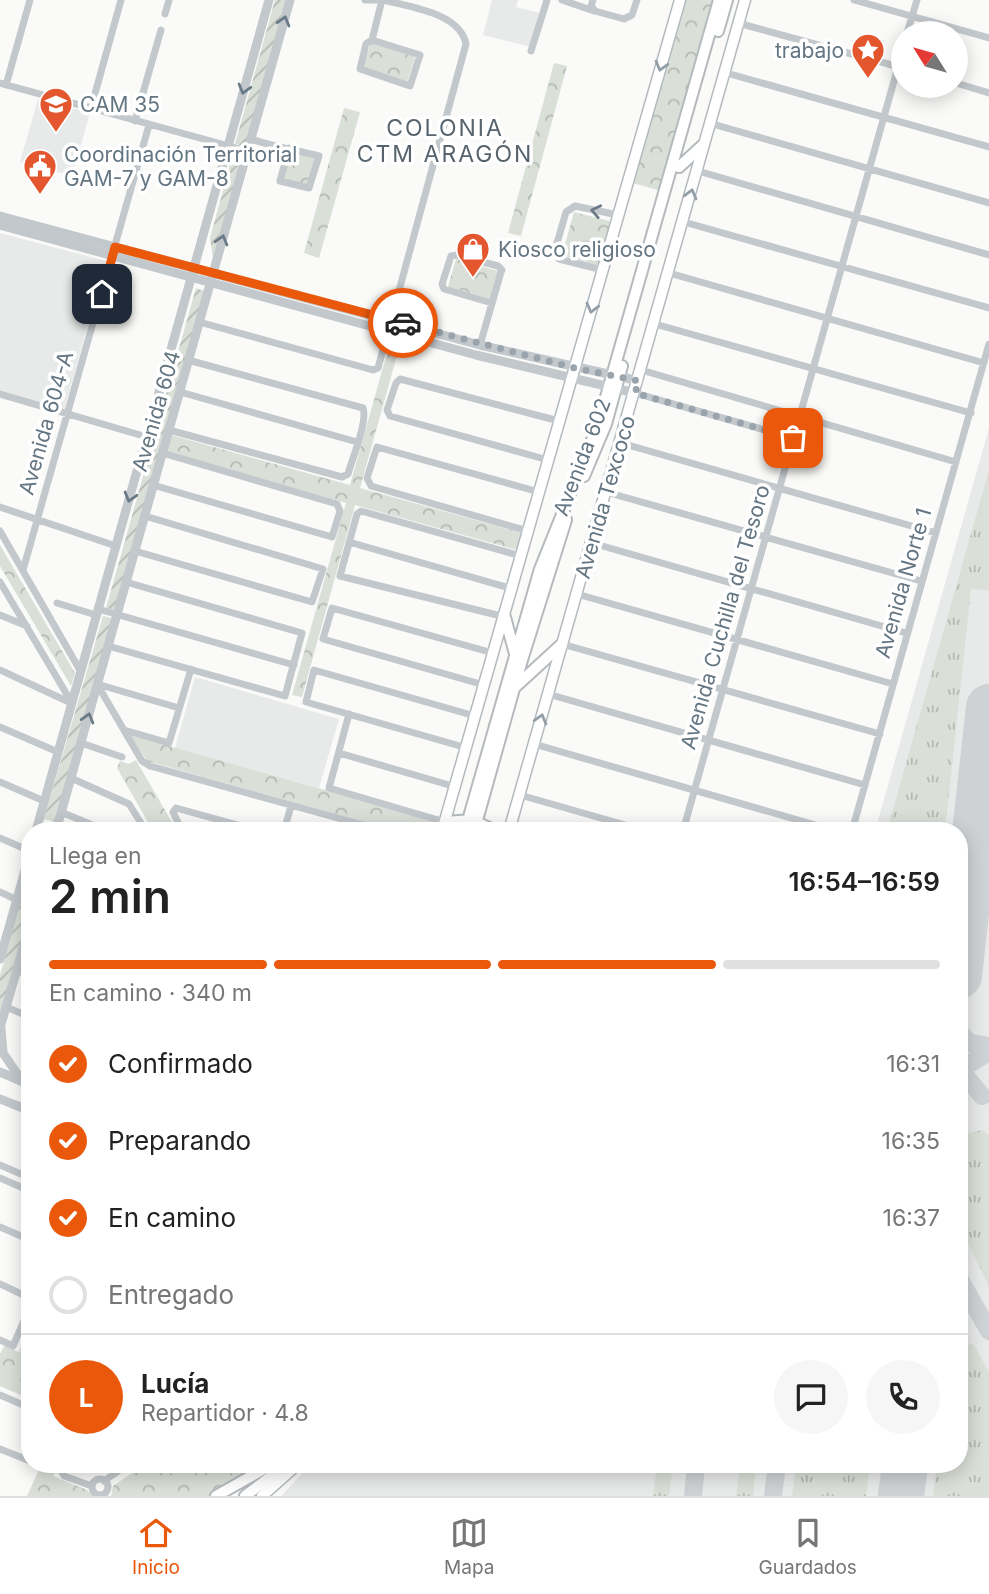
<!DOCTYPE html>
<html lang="es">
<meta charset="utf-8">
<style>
:root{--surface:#fff;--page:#f6f6f6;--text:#222;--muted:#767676;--line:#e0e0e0;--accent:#ea580c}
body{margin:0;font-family:Inter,sans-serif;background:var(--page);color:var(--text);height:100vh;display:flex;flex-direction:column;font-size:26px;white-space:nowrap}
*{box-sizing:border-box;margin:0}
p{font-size:23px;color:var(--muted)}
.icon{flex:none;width:38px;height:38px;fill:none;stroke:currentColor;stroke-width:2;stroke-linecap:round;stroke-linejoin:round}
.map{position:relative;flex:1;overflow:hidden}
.panel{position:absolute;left:21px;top:822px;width:947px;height:651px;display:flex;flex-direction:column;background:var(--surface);border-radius:28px;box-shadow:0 4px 18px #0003}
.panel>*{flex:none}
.needle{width:46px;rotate:307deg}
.fabs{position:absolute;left:891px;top:21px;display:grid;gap:14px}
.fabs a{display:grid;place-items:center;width:77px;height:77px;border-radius:50%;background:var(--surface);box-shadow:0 4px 18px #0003;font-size:35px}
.pin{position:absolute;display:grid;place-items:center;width:60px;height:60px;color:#fff;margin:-30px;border-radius:14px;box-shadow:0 4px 10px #0006}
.courier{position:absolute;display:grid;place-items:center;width:70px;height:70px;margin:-35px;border:5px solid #ea580c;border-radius:50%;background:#fff;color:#222;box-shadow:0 2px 9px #0007}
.headline em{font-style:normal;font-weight:600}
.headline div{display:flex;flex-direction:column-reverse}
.headline{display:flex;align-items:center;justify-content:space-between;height:119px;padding:0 28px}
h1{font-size:46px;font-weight:600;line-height:52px}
.bar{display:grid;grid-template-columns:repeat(4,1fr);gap:10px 7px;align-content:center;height:84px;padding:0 28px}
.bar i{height:9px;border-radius:5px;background:var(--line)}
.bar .on{background:var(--accent)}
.bar p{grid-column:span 4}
.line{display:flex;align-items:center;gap:18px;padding:0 28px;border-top:2px solid var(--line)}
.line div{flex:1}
.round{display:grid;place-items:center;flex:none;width:74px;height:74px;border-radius:37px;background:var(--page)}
ol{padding:0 28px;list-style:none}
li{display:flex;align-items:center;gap:21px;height:77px}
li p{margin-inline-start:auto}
li .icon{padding:7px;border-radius:50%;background:var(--accent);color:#fff;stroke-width:4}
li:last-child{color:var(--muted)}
li i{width:38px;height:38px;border:4px solid var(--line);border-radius:50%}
.tabs{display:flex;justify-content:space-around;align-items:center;height:98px;border-top:2px solid var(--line);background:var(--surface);font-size:19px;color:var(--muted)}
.tabs a{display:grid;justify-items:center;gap:4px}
.tabs .on{color:var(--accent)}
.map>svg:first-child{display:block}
.built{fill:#e8e9e9}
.grass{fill:url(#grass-tufts)}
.park{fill:url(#park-crowns)}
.garden{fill:url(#garden-furrows)}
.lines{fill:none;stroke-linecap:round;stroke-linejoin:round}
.taxiway{stroke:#ced2d4;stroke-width:18}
.runway{stroke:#ced2d4;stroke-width:46}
.secondary-casing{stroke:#b3babf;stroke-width:13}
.primary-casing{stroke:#b5babe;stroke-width:14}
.minor{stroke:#c3c8cc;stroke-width:7}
.tertiary{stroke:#c3c8cc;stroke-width:9}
.secondary{stroke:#fff;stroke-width:10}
.primary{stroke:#fff;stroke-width:10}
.oneway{stroke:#6a7a87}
.oneway2{stroke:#939fa8}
.done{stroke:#99a4ac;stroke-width:7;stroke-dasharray:0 12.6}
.route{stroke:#ea580c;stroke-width:9}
.labels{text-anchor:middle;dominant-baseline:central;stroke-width:7;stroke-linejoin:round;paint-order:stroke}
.poi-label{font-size:21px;fill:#657683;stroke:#fff;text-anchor:start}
.street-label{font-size:21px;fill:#657683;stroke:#fff}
.neighbourhood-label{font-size:23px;letter-spacing:2px;fill:#57646e;stroke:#fff}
</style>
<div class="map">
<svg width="989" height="1496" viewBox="0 0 989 1496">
<defs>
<pattern id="grass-tufts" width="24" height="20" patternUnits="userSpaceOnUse" patternTransform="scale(1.75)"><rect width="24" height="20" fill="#dadfd7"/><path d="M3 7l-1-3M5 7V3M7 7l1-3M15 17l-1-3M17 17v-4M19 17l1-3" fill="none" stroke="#b4b9b4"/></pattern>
<pattern id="park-crowns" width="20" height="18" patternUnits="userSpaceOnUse" patternTransform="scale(1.75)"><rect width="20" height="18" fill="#dadfd7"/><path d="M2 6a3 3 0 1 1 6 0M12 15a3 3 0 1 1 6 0" fill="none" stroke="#b4b9b4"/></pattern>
<pattern id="garden-furrows" width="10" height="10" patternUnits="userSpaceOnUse" patternTransform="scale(1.75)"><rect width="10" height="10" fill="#dadfd7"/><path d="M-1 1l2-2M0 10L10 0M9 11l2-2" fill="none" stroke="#b4b9b4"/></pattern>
</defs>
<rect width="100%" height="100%" fill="#fafaf8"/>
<path class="built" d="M 492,0 L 518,0 L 516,7 L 540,13 L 531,47 L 483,35 Z
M 38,99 L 90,113 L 72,176 L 20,162 Z
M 0,233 L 106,261 L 64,410 L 0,392 Z
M 989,428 L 989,1496 L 281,1496 L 310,1465 L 959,1465 L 959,831 L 875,831 Z
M 195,677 L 339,719 L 319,788 L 175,748 Z"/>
<path class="grass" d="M 989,470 L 989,590 L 971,589 L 945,831 L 887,831 Z
M 982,1130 L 989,1135 L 989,1287 L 965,1236 L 959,1201 L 967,1134 Z
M 960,1340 L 974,1345 L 989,1372 L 989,1496 L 933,1496 L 937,1465 L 959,1465 Z
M 657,1465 L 673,1465 L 669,1496 L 653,1496 Z
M 740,1465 L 756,1465 L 753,1496 L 736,1496 Z
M 796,1465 L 870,1465 L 866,1496 L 792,1496 Z"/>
<path class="park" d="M 684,0 L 714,0 L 661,191 L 633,183 Z
M 371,43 L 415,57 L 407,82 L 362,69 Z
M 554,63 L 567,66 L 521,236 L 508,233 Z
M 344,108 L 360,112 L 319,258 L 304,253 Z
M 291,150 L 317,158 L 309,186 L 282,179 Z
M 574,212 L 613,222 L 601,266 L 562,255 Z
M 456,259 L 498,271 L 491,299 L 448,287 Z
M 391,339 L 401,341 L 360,488 L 522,533 L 517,550 L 355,505 L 302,697 L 292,695 L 346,503 L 166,452 L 171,435 L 350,485 Z
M 0,545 L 75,673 L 71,686 L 0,566 Z
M 130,735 L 439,822 L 437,831 L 396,831 L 147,761 Z
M 136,760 L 177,831 L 153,831 L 117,768 L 120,761 L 129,764 Z
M 30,1327 L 30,1399 L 0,1386 L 0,1354 L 4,1346 L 19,1352 Z
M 41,1465 L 58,1465 L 53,1476 L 87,1490 L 93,1496 L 27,1496 Z
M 144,1465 L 254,1465 L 209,1496 L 111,1496 L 113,1486 Z"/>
<path class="garden" d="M 275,0 L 286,0 L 245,146 L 235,144 Z
M 233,154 L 242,157 L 213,259 L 210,238 Z
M 196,288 L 204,291 L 115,610 L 106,608 Z
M 103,616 L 112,618 L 56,822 L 44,819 Z
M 30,868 L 30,914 L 0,1020 L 0,975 Z"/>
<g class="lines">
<path class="taxiway" d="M 979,801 L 989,769
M 959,1032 L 970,1043 L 989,1046
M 959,1068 L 982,1096
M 959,1070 L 989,1052
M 959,1278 L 989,1331
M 693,1496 L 696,1465
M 773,1496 L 777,1465"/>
<path class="runway" d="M 959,976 L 989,707
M 901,1496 L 905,1465"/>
<defs>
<path id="secondary" d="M 442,831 L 680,0
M 509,831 L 745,0
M 262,1496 L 297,1465"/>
<path id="primary" d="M 718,31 L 727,0
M 679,167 L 703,145
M 584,476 L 606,424 L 622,366
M 505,617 L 515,654
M 514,688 L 562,644
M 445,822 L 472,820 L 496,831
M 465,831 L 540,569 L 598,425 L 719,0
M 474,831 L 522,660 L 566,520
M 216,1496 L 271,1465
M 245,1496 L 286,1465"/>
</defs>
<use href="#secondary" class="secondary-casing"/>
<use href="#primary" class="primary-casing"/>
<path class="minor" d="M 365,0 L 376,0
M 562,0 L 594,11
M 593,0 L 591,6 L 595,11 L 624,19 L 632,15 L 637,0
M 854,0 L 989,38
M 165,14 L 169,0
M 738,23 L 903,68
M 907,33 L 917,0
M 372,40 L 420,55 L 410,86 L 360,69 L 366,44 L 372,40 L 382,0
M 531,51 L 547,0
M 723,72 L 989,147
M 0,83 L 247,151
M 956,83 L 989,93
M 6,85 L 30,0
M 91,108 L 121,0
M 135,121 L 161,30
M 709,123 L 989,203
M 251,139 C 273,147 297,150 319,156 L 309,188 L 280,181 L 289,148
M 698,171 L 989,255
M 684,222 L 989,308
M 603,270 L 559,259 L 555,250 L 566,212 L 575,206 L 618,215
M 669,273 L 984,363
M 199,322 L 373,370 L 378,368 L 466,44 C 460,13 410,7 384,0
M 655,324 L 971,413
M 480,345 L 501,272 L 502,270 L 498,266 L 457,255 L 451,256 L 442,284 L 444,289 L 492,303
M 648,372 L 956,462
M 180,392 L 357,442
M 635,393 L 793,438
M 0,394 L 147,437
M 169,430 L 342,477 L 348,474 C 352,459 368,421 363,408 L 188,360
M 621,443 L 936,533
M 548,460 L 390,416 L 387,410 L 396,383 L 400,379 L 559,421
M 153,485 L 332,537 L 340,511 L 337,504 L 162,453
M 606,492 L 921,581
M 0,507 L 116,546
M 0,531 L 81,672
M 528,531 L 371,486 L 367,478 L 377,447 L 539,492
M 349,542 L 513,589
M 592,543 L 906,633
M 135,551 L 312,602 L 323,569 L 145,516
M 23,570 L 149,125
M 0,582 L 72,703
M 577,594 L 893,684
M 57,603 L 96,615
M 98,609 L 294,665
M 0,615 L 27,626
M 505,617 L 340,576 L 357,514 L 361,511 L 521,556
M 562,644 L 880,734
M 108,646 L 285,696 L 302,633 L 126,582
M 0,670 L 71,703
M 97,684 L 142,761 L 150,766 L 385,831
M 97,684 L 179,708
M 484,685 L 323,639 L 332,608 L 493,653
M 548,694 L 865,785
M 349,714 L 329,788 L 445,822
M 0,727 L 58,752
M 124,730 L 169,743 L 191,669
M 81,743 L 122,757
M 534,744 L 836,831
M 467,748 L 306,702 L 314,670 L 475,716
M 339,753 L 456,787
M 71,778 L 129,804 L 146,831
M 0,782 L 44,801
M 520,795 L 646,831
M 61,812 L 107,831
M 182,831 L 173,812 L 176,808 L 259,831
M 284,831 L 291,806
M 683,831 L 903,49
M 852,831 L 989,344
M 0,838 L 30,851
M 0,892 L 17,900
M 17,970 L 30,976
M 6,1007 L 30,1017
M 0,1165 L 30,1178
M 0,1178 L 30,1191
M 0,1227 L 30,1240
M 0,1284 L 30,1298
M 0,1340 L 13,1346 L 30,1307
M 0,1395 L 30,1408
M 0,1449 L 30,1461
M 63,1465 L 61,1470 L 64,1476 L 92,1486
M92 1487a8 8 0 1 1 16 0a8 8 0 1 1-16 0Z
M 104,1481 L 127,1465"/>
<path class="tertiary" d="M 0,216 L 480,345 L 639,381
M 0,225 L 476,355 L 635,393
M 36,831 L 269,0
M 56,831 L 290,0
M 0,959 L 30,853
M 0,1028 L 30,924
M 1,1028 L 3,1053 L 22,1081
M 0,1072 L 30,1085
M 0,1099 L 30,1111"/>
<use href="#secondary" class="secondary"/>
<use href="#primary" class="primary"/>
</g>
<defs><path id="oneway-chevron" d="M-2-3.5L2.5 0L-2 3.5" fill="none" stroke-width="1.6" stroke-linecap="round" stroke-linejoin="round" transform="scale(1.75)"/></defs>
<g class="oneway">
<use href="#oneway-chevron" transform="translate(284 21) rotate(-74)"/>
<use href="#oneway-chevron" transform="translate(244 89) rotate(106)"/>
<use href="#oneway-chevron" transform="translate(596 211) rotate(-168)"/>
<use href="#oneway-chevron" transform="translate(222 240) rotate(-74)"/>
<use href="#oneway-chevron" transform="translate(130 497) rotate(106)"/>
<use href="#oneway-chevron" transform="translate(88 718) rotate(-74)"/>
</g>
<g class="oneway2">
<use href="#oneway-chevron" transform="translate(661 66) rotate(106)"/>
<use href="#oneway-chevron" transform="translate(691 194) rotate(-75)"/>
<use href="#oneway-chevron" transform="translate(592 308) rotate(105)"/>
<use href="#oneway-chevron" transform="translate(541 719) rotate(-74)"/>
</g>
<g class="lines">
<path class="done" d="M 403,323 L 575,368 L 639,381 L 635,393 L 793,438"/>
<path class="route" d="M 102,294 L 115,247 L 403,323"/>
</g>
<defs>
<symbol id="sight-pin" viewBox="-11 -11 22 30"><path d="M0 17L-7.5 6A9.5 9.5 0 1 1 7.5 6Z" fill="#e4572e" stroke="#fff"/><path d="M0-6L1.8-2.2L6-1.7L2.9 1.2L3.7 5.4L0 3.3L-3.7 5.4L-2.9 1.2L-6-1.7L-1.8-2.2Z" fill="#fff"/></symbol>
<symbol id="school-pin" viewBox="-11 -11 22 30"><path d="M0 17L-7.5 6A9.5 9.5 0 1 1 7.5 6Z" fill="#e4572e" stroke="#fff"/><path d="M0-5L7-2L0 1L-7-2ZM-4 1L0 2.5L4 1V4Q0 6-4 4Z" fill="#fff"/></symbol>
<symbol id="civic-pin" viewBox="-11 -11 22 30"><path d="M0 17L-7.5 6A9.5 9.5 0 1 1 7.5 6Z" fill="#e4572e" stroke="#fff"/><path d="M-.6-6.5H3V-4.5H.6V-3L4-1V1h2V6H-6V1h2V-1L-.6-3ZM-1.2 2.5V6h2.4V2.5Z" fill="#fff"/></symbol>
<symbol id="shop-pin" viewBox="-11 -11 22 30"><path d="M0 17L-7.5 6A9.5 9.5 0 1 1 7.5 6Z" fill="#e4572e" stroke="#fff"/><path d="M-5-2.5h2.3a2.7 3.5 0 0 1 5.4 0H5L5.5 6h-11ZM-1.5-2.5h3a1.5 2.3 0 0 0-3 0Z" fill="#fff"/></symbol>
</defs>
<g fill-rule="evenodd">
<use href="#sight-pin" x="849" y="31" width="38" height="52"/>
<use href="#school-pin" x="37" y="85" width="38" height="52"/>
<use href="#civic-pin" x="21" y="147" width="38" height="52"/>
<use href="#shop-pin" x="454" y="230" width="38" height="52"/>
</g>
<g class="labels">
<g class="poi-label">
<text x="844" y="50" text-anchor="end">trabajo</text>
<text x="80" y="104">CAM 35</text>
<text x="64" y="154">Coordinación Territorial<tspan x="64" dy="24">GAM-7 y GAM-8</tspan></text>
<text x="498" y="249">Kiosco religioso</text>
</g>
<g class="street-label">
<text transform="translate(156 411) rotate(-74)">Avenida 604</text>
<text transform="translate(46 423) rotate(-74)">Avenida 604-A</text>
<text transform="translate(582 457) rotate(-69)">Avenida 602</text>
<text transform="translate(605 497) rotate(-74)">Avenida Texcoco</text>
<text transform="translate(903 583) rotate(-74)">Avenida Norte 1</text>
<text transform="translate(725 617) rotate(-74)">Avenida Cuchilla del Tesoro</text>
</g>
<g class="neighbourhood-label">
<text x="445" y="128">COLONIA<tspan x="445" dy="26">CTM ARAGÓN</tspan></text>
</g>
</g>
</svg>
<div class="fabs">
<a><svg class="needle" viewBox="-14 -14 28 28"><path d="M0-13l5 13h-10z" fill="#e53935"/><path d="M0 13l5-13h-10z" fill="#767676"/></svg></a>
</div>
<div class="pin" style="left:793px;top:438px;background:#ea580c"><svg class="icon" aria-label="bag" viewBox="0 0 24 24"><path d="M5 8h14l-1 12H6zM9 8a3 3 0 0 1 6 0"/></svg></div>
<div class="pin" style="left:102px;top:294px;background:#1f2937"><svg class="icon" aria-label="home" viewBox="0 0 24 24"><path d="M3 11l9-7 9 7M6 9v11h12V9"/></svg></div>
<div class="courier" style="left:403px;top:323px"><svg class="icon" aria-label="car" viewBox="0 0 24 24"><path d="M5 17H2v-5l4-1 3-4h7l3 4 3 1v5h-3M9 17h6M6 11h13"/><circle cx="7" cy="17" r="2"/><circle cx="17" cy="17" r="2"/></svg></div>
<section class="panel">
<div class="headline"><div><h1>2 min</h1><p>Llega en</p></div><em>16:54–16:59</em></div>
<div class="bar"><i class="on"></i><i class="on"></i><i class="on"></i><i></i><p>En camino · 340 m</p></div>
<ol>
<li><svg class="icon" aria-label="check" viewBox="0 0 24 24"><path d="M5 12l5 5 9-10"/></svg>Confirmado<p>16:31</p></li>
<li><svg class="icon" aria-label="check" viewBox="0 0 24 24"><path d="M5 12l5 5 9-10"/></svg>Preparando<p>16:35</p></li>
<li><svg class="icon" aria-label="check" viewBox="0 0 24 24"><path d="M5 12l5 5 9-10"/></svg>En camino<p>16:37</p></li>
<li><i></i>Entregado</li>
</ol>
<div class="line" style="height:126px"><b class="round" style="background:var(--accent);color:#fff">L</b><div><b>Lucía</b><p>Repartidor · 4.8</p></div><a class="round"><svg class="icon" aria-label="chat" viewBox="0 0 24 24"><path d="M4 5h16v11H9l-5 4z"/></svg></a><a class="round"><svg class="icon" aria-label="phone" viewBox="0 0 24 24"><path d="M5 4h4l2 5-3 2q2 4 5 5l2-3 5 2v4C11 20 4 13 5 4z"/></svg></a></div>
</section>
</div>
<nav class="tabs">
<a class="on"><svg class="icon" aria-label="home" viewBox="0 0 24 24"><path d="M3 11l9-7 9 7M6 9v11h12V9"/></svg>Inicio</a>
<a><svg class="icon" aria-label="map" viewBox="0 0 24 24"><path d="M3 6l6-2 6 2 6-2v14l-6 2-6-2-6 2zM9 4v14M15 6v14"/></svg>Mapa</a>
<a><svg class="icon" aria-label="saved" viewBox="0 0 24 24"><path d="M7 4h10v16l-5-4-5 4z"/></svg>Guardados</a>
</nav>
